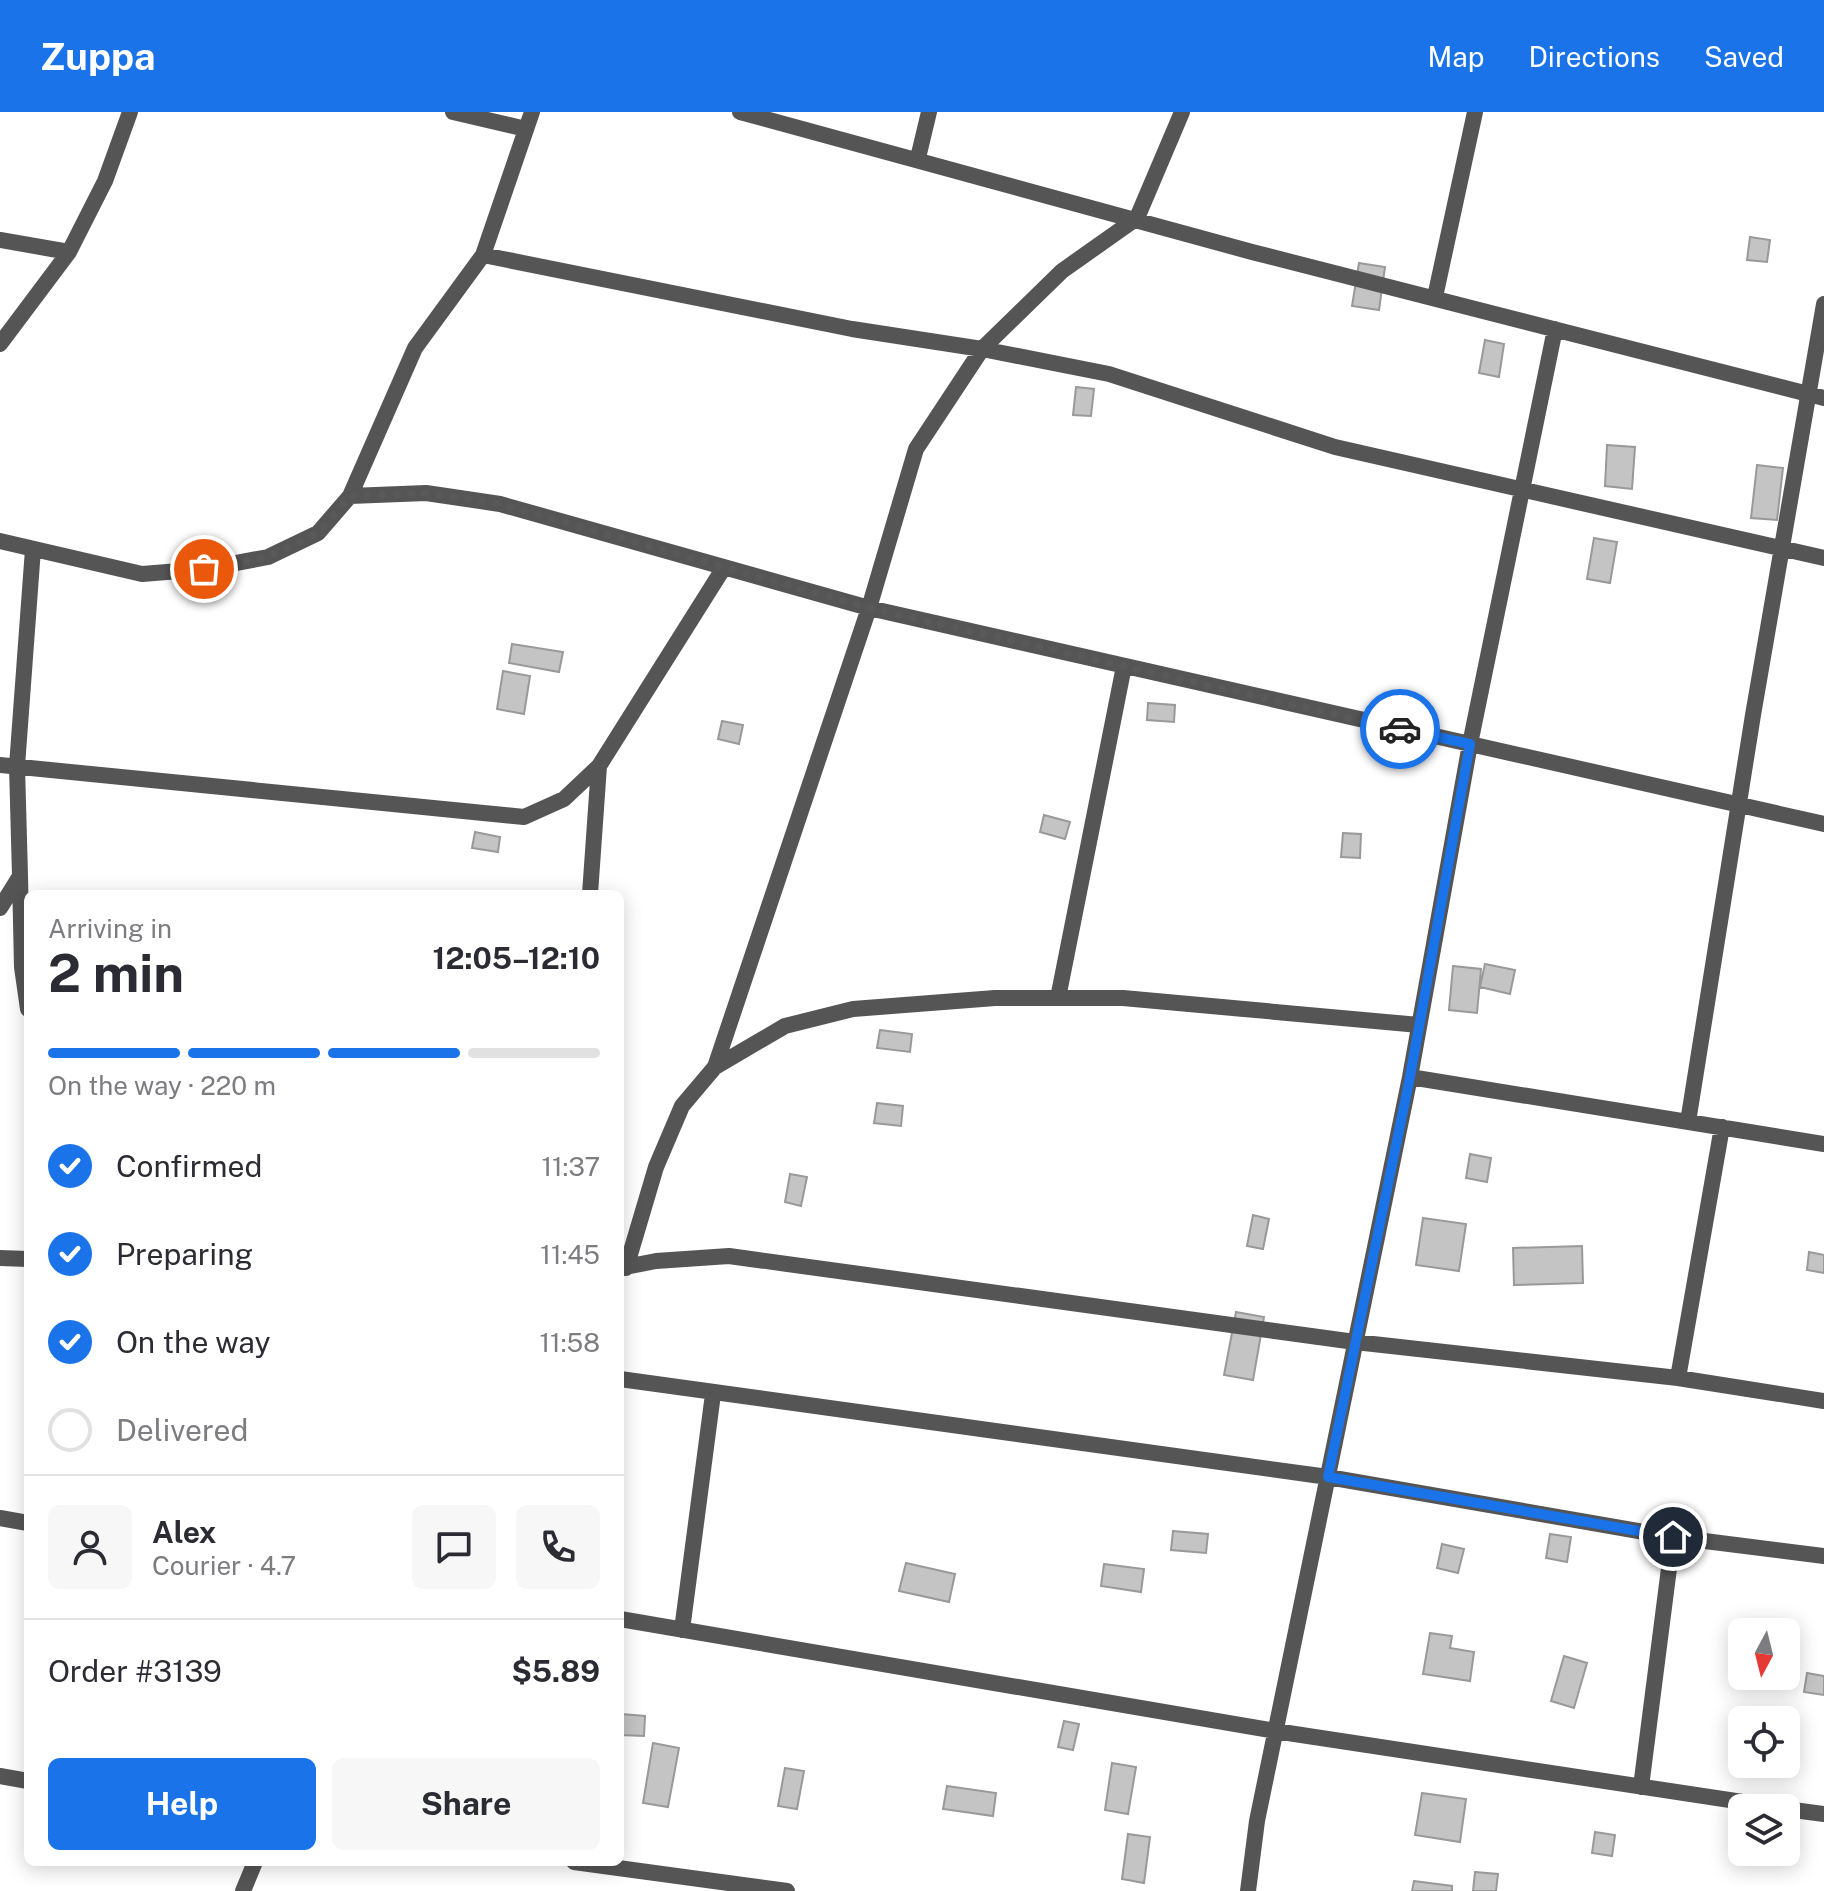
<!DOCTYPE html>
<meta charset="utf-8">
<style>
:root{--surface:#fff;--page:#f7f7f7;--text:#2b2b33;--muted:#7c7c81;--line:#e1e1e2;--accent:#1a73e8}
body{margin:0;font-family:"Public Sans",sans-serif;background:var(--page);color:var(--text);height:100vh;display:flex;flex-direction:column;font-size:30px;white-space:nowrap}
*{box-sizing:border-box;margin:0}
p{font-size:26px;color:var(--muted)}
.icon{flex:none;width:44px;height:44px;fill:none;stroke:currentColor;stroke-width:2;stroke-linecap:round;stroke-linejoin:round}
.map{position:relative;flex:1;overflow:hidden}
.drawer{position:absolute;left:24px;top:778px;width:600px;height:976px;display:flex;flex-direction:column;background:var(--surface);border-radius:12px;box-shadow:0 4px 20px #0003}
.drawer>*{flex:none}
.needle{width:52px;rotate:187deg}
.controls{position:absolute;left:1728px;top:1506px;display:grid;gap:16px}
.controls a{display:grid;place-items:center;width:72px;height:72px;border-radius:12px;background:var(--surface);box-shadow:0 4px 20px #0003;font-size:40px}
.pin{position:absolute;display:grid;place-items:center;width:68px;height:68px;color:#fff;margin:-34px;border:4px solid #fff;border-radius:50%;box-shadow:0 2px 8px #0007}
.courier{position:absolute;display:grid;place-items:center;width:80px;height:80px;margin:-40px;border:6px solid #1a73e8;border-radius:50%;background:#fff;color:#222;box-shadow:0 2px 10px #0007}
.head em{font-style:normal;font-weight:700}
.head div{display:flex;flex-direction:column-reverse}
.head{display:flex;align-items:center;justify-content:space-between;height:136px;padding:0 24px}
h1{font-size:52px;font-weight:700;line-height:60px}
.bar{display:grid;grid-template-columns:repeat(4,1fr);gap:12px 8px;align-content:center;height:96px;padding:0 24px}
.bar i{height:10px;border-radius:6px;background:var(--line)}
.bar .active{background:var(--accent)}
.bar p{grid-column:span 4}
.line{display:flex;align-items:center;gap:20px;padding:0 24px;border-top:2px solid var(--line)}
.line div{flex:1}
.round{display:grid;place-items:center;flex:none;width:84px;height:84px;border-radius:12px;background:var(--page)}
ol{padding:0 24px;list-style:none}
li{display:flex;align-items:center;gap:24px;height:88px}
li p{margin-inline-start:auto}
li .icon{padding:8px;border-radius:50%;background:var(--accent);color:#fff;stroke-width:4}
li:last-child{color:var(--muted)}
li i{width:44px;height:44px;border:4px solid var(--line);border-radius:50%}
.cta{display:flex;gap:16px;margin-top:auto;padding:16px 24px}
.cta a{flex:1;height:92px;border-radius:12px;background:var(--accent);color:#fff;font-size:32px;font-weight:700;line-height:92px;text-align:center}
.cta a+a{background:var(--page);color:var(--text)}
header{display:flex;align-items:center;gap:48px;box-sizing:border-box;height:112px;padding:0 40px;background:var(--accent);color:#fff}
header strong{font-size:38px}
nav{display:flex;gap:44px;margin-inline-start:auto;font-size:28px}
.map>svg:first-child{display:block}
.building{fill:#c4c4c4;stroke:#999;stroke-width:2}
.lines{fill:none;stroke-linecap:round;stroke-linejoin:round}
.minor{stroke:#555;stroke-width:16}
.done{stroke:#595959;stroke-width:8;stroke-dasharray:0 14.4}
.route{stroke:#1a73e8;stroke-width:10}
</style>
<header>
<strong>Zuppa</strong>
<nav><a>Map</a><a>Directions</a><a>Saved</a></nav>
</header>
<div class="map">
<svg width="1824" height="1779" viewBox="0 0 1824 1779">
<rect width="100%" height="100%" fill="#fff"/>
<path class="building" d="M 1750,125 L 1770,128 L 1767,150 L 1747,148 Z
M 1359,151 L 1385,155 L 1379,198 L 1352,194 Z
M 1485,228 L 1504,232 L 1499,265 L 1479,261 Z
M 1076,275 L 1094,277 L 1091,304 L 1073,303 Z
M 1607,333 L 1635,335 L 1632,377 L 1605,374 Z
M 1757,353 L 1783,356 L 1777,408 L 1751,406 Z
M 1594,426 L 1617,430 L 1610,471 L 1587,467 Z
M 512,532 L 563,540 L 559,560 L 509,551 Z
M 503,559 L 530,564 L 524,602 L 497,597 Z
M 1148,591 L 1175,593 L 1174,610 L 1147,608 Z
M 722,609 L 743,613 L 739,632 L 718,627 Z
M 1044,703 L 1070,710 L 1065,727 L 1040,720 Z
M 475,720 L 500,725 L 498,740 L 472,736 Z
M 1343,721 L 1361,722 L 1360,746 L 1341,745 Z
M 1485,852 L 1515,858 L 1510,882 L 1480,875 Z
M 1453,854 L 1481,857 L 1477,901 L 1449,898 Z
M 880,918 L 912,922 L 910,940 L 877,936 Z
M 877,991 L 903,994 L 901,1014 L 874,1011 Z
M 1470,1042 L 1491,1046 L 1487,1070 L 1466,1066 Z
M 790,1062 L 807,1065 L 801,1094 L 785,1090 Z
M 1253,1103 L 1269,1107 L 1263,1137 L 1247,1134 Z
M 1423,1106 L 1466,1112 L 1459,1159 L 1416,1153 Z
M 1582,1134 L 1583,1171 L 1514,1173 L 1513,1136 Z
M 1809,1140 L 1824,1143 L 1824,1161 L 1807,1158 Z
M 1236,1200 L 1264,1205 L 1253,1268 L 1224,1263 Z
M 1173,1419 L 1208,1422 L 1206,1441 L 1171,1438 Z
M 1550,1422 L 1571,1425 L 1567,1450 L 1546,1446 Z
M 1442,1432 L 1464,1437 L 1458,1461 L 1437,1456 Z
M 906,1451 L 955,1462 L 949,1490 L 899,1479 Z
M 1104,1452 L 1144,1457 L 1141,1480 L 1101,1474 Z
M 1430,1521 L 1452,1524 L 1450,1536 L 1474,1540 L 1470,1569 L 1423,1562 Z
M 1564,1544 L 1587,1551 L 1574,1596 L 1551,1589 Z
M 1807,1561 L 1824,1564 L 1824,1583 L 1804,1580 Z
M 621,1602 L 645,1604 L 644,1624 L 620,1623 Z
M 1064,1609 L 1079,1612 L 1073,1638 L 1058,1635 Z
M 653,1631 L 679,1636 L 668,1695 L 643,1691 Z
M 1112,1651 L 1136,1655 L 1128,1702 L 1105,1698 Z
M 785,1656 L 804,1659 L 797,1697 L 778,1694 Z
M 947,1674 L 996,1681 L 993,1704 L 943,1697 Z
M 1422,1681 L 1466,1687 L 1460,1730 L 1415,1723 Z
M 1595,1720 L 1615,1723 L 1612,1744 L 1592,1741 Z
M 1128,1722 L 1150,1725 L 1144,1771 L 1122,1767 Z
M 1475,1760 L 1498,1762 L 1496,1779 L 1473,1779 Z
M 1414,1769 L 1452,1774 L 1452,1779 L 1412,1779 Z"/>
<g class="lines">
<path class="minor" d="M 453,0 L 526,17
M 740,0 L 1252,140 L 1824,286
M 918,46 L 929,0
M 0,128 L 69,140
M 483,143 L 532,0
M 1435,185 L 1475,0
M 0,232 L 69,140 L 105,69 L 130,0
M 350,384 L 415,236 L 483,143 L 852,217 L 982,237 L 1109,262 L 1335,335 L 1824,446
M 0,429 L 142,462 L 204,457 L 268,445 L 318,421 L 350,384 L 426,381 L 500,392 L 869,496 L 1824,712
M 0,653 L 524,705 L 564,687 L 599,654 L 723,457
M 20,764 L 22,855 L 28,897
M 590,782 L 599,654
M 0,796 L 20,764 L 17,654 L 33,437
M 1058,886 L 1124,554
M 715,955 L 869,496 L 916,337 L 982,237 L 1062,159 L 1137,106 L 1182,0
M 1410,965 L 1824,1032
M 1688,1010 L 1753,603 L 1824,192
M 0,1146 L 28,1147
M 620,1156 L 656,1149 L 729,1144 L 1355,1230 L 1678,1266 L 1824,1289
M 626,1156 L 656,1055 L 682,994 L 715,955 L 785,914 L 853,897 L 995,886 L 1123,886 L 1419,913
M 1678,1266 L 1722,1015
M 620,1267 L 1328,1365 L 1673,1425 L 1824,1444
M 0,1406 L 28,1411
M 620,1507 L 1275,1619 L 1782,1696
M 682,1518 L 713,1282
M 0,1664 L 28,1669
M 1641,1675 L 1673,1425
M 1786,1697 L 1824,1702
M 574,1750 L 787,1779
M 243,1779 L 255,1750
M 1248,1779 L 1257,1709 L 1410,965 L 1470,632 L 1555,217"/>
</g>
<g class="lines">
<path class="done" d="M 204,457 L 268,445 L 318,421 L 350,384 L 426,381 L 500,392 L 869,496 L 1400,617"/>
<path class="route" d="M 1400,617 L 1470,632 L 1410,965 L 1328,1365 L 1673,1425"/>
</g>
</svg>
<div class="controls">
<a><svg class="needle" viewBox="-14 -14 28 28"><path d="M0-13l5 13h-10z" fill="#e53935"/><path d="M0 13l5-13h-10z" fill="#7c7c81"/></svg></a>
<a><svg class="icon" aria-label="locate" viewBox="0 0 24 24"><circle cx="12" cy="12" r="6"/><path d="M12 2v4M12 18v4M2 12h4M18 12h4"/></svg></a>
<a><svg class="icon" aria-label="layers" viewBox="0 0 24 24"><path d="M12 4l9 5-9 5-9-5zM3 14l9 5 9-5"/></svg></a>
</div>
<div class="pin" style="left:204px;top:457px;background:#ea580c"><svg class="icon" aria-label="bag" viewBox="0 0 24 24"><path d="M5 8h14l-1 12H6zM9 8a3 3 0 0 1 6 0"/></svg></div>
<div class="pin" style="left:1673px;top:1425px;background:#1f2937"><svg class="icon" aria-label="home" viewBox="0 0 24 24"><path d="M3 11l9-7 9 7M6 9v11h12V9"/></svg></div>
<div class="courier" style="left:1400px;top:617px"><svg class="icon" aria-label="car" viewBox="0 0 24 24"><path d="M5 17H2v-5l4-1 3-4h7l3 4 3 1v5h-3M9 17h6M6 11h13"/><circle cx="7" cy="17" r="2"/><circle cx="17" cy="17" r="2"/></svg></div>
<section class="drawer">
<div class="head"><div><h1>2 min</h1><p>Arriving in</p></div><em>12:05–12:10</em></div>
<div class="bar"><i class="active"></i><i class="active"></i><i class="active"></i><i></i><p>On the way · 220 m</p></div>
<ol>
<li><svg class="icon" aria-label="check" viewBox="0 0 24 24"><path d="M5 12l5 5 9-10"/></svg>Confirmed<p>11:37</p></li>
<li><svg class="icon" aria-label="check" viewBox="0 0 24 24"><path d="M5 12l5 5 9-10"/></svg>Preparing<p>11:45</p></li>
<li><svg class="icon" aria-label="check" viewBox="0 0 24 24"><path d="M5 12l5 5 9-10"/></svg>On the way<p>11:58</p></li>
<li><i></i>Delivered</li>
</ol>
<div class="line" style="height:144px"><a class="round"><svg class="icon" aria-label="person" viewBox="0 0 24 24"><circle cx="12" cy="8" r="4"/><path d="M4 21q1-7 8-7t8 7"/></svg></a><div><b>Alex</b><p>Courier · 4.7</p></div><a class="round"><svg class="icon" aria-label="chat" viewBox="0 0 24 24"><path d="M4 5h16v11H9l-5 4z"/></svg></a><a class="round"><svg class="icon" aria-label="phone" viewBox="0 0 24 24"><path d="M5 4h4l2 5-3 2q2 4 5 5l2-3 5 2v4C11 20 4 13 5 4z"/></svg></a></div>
<div class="line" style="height:104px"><div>Order #3139</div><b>$5.89</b></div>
<div class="cta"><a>Help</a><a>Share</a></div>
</section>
</div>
